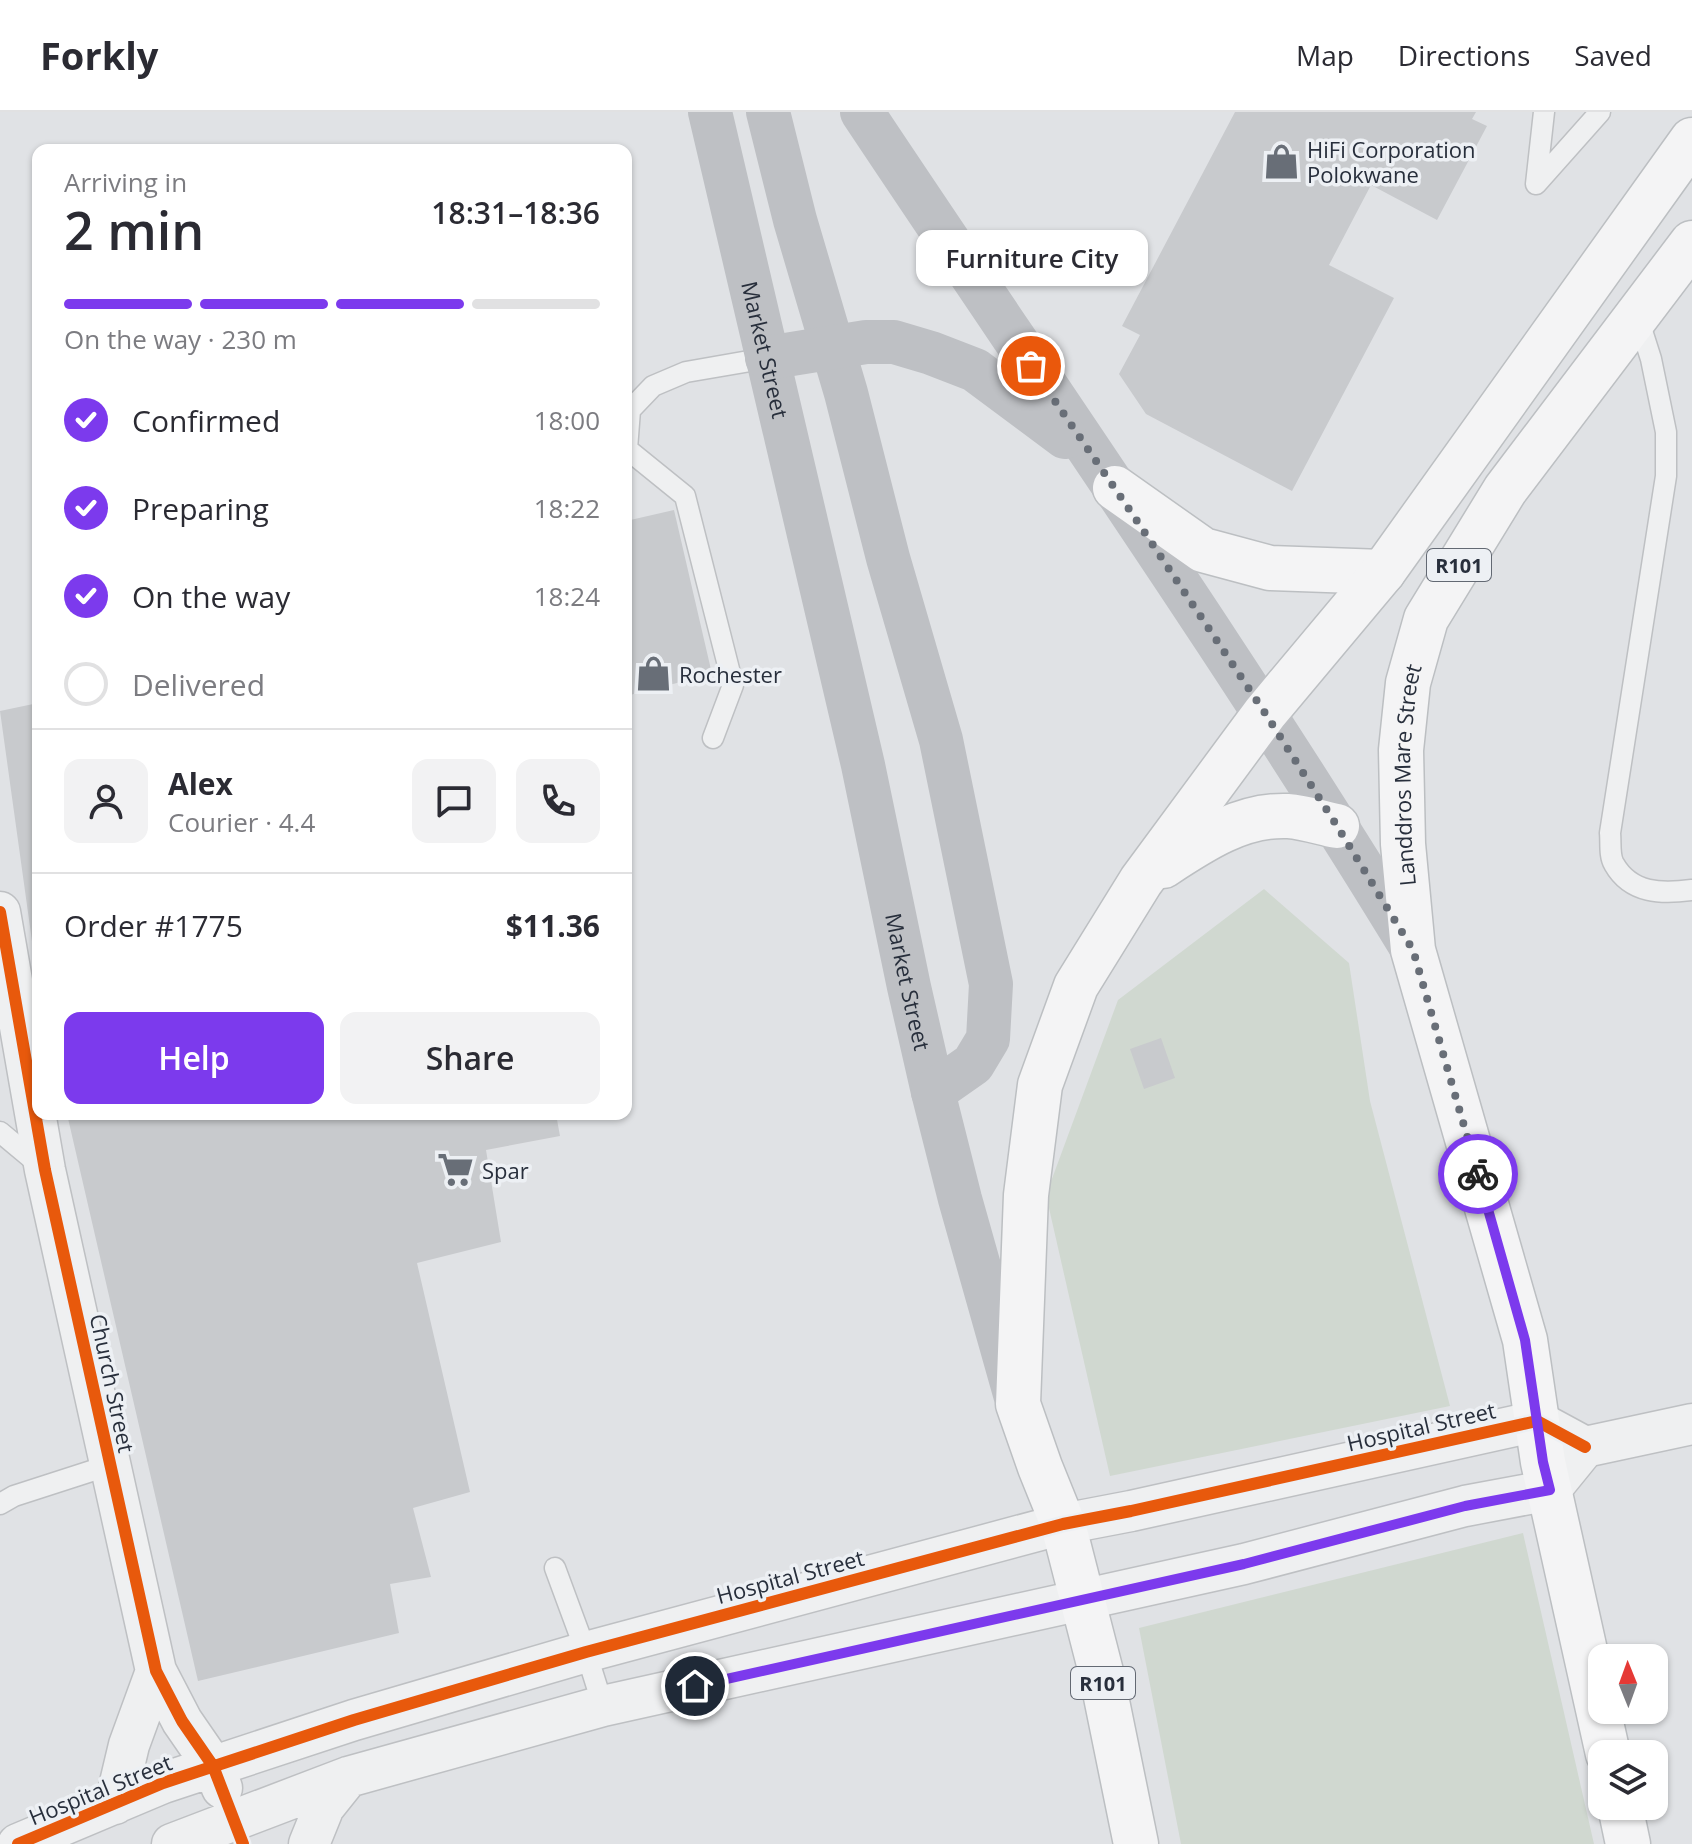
<!DOCTYPE html>
<meta charset="utf-8">
<style>
:root{--surface:#fff;--page:#f2f2f3;--text:#2b2b33;--muted:#7c7c81;--line:#e1e1e2;--accent:#7c3aed}
body{margin:0;font-family:"Open Sans",sans-serif;background:var(--page);color:var(--text);height:100vh;display:flex;flex-direction:column;font-size:30px;white-space:nowrap}
*{box-sizing:border-box;margin:0}
p{font-size:26px;color:var(--muted)}
.icon{flex:none;width:44px;height:44px;fill:none;stroke:currentColor;stroke-width:2;stroke-linecap:round;stroke-linejoin:round}
.map{position:relative;flex:1;overflow:hidden}
.side{position:absolute;left:32px;top:32px;width:600px;height:976px;display:flex;flex-direction:column;background:var(--surface);border-radius:16px;box-shadow:0 2px 6px #0004}
.side>*{flex:none}
.needle{width:52px;rotate:359deg}
.buttons{position:absolute;left:1588px;top:1532px;display:grid;gap:16px}
.buttons a{display:grid;place-items:center;width:80px;height:80px;border-radius:16px;background:var(--surface);box-shadow:0 2px 6px #0004;font-size:40px}
.pin{position:absolute;display:grid;place-items:center;width:68px;height:68px;color:#fff;margin:-34px;border:4px solid #fff;border-radius:50%;box-shadow:0 2px 8px #0007}
.courier{position:absolute;display:grid;place-items:center;width:80px;height:80px;margin:-40px;border:6px solid #7c3aed;border-radius:50%;background:#fff;color:#222;box-shadow:0 2px 10px #0007}
.bubble{position:absolute;height:56px;border-radius:16px;background:var(--surface);box-shadow:0 2px 6px #0004;font-size:26px;font-weight:600;line-height:56px;text-align:center}
.headline em{font-style:normal;font-weight:600}
.headline div{display:flex;flex-direction:column-reverse}
.headline{display:flex;align-items:center;justify-content:space-between;height:136px;padding:0 32px}
h1{font-size:52px;font-weight:600;line-height:60px}
.bar{display:grid;grid-template-columns:repeat(4,1fr);gap:12px 8px;align-content:center;height:96px;padding:0 32px}
.bar i{height:10px;border-radius:6px;background:var(--line)}
.bar .current{background:var(--accent)}
.bar p{grid-column:span 4}
.line{display:flex;align-items:center;gap:20px;padding:0 32px;border-top:2px solid var(--line)}
.line div{flex:1}
.round{display:grid;place-items:center;flex:none;width:84px;height:84px;border-radius:16px;background:var(--page)}
ol{padding:0 32px;list-style:none}
li{display:flex;align-items:center;gap:24px;height:88px}
li p{margin-inline-start:auto}
li .icon{padding:8px;border-radius:50%;background:var(--accent);color:#fff;stroke-width:4}
li:last-child{color:var(--muted)}
li i{width:44px;height:44px;border:4px solid var(--line);border-radius:50%}
.primary-button{display:flex;gap:16px;margin-top:auto;padding:16px 32px}
.primary-button a{flex:1;height:92px;border-radius:16px;background:var(--accent);color:#fff;font-size:32px;font-weight:600;line-height:92px;text-align:center}
.primary-button a+a{background:var(--page);color:var(--text)}
header{display:flex;align-items:center;gap:48px;box-sizing:border-box;height:112px;padding:0 40px;background:var(--surface);border-bottom:2px solid var(--line)}
header strong{font-size:38px}
nav{display:flex;gap:44px;margin-inline-start:auto;font-size:28px}
.map>svg:first-child{display:block}
.green{fill:#d0d8d0}
.building{fill:#c8cacd}
.lines{fill:none;stroke-linecap:round;stroke-linejoin:round}
.lane-casing{stroke:#bec0c3;stroke-width:23}
.street-casing{stroke:#bec0c3;stroke-width:43}
.primary-casing{stroke:#bcbfc2;stroke-width:47}
.lane{stroke:#eff0f1;stroke-width:20}
.street{stroke:#eff0f1;stroke-width:40}
.secondary{stroke:#bec0c4;stroke-width:44}
.primary{stroke:#f4f4f5;stroke-width:44}
.cycleway-casing{stroke:#edf0f4;stroke-width:17}
.cycleway{stroke:#e8590c;stroke-width:12}
.done{stroke:#686e77;stroke-width:8;stroke-dasharray:0 14.4}
.route{stroke:#7c3aed;stroke-width:10}
.labels{text-anchor:middle;dominant-baseline:central;stroke-width:7;stroke-linejoin:round;paint-order:stroke}
.shield{fill:#edf0f4;stroke:#636973;stroke-width:2}
.shield-label{font-size:20px;font-weight:bold;fill:#282f3c}
.poi-label{font-size:22px;fill:#282f3c;stroke:#edf0f4;text-anchor:start}
.street-label{font-size:22px;fill:#282f3c;stroke:#edf0f4}
</style>
<header>
<strong>Forkly</strong>
<nav><a>Map</a><a>Directions</a><a>Saved</a></nav>
</header>
<div class="map">
<svg width="1692" height="1732" viewBox="0 0 1692 1732">
<rect width="100%" height="100%" fill="#e0e2e5"/>
<path class="green" d="M 1264,777 L 1349,851 L 1370,989 L 1450,1294 L 1110,1364 L 1046,1083 L 1118,888 Z
M 1523,1421 L 1594,1732 L 1181,1732 L 1139,1516 Z"/>
<path class="building" d="M 1235,0 L 1476,0 L 1472,7 L 1487,14 L 1437,108 L 1371,73 L 1329,153 L 1394,186 L 1292,379 L 1146,302 L 1119,262 L 1140,223 L 1122,214 Z
M 674,398 L 712,562 L 626,584 L 626,409 Z
M 38,591 L 38,858 L 36,858 L 0,599 Z
M 1161,926 L 1175,966 L 1144,977 L 1130,937 Z
M 67,1002 L 556,1002 L 560,1024 L 486,1038 L 501,1130 L 417,1151 L 470,1380 L 413,1396 L 431,1465 L 390,1472 L 399,1521 L 198,1569 Z"/>
<g class="lines">
<defs>
<path id="lane" d="M 1536,72 L 1600,0
M 1536,72 L 1544,0
M 1637,203 L 1651,247 L 1666,320 L 1666,364 L 1610,721 C 1611,730 1609,744 1614,752 C 1631,782 1662,782 1692,778
M 630,298 L 627,337 L 685,384 L 733,573 L 713,626
M 626,300 L 630,298 L 653,274 L 686,260 L 767,246
M 0,1020 L 42,1055
M 0,1392 L 14,1384 L 110,1353
M 555,1456 L 586,1540 L 603,1594"/>
<path id="street" d="M 0,800 L 45,1058 L 156,1559 L 182,1609 L 213,1654 L 222,1676
M 115,1692 L 129,1633 L 156,1559
M 18,1732 L 163,1671 L 354,1608 L 586,1540 L 1063,1412 L 1131,1399 L 1537,1309 L 1585,1335
M 172,1732 L 348,1665 L 603,1594 L 1244,1452 L 1465,1394 L 1550,1378 L 1585,1335 L 1692,1312
M 309,1732 L 324,1695 L 348,1665"/>
<g id="primary">
<path d="M 1115,376 L 1203,438 L 1270,456 L 1383,460"/>
<path d="M 1163,754 C 1201,729 1241,702 1288,704 C 1304,705 1322,711 1337,714"/>
<path id="s2" d="M 1608,1642 L 1543,1350 L 1525,1228 L 1413,838 L 1403,732 L 1401,638 L 1408,571 L 1426,507 L 1505,378 L 1692,131"/>
<path d="M 1620,1694 L 1628,1732"/>
<path d="M 1136,1732 L 1101,1560 L 1063,1412 L 1040,1355 L 1018,1292 L 1026,1083 L 1040,973 L 1076,874 L 1141,769 L 1265,601 L 1383,460 L 1692,28"/>
</g>
</defs>
<use href="#lane" class="lane-casing"/>
<use href="#street" class="street-casing"/>
<use href="#primary" class="primary-casing"/>
<use href="#lane" class="lane"/>
<use href="#street" class="street"/>
<g class="secondary">
<path id="s1" d="M 710,0 L 863,653 L 909,875 L 933,980 L 960,1087 L 1015,1282"/>
<path d="M 768,0 L 795,108 L 846,281 L 888,446 L 941,628 L 991,872 L 988,927 L 973,952 L 933,980"/>
<path d="M 862,0 C 1047,278 1239,552 1413,838"/>
<path d="M 767,246 L 866,230 L 894,230 L 931,241 L 975,258 L 1065,325"/>
</g>
<use href="#primary" class="primary"/>
<defs>
<path id="cycleway" d="M 0,800 L 45,1058 L 156,1559 L 182,1609 L 213,1654 L 243,1732
M 18,1732 L 163,1671 L 354,1608 L 586,1540 L 1063,1412 L 1131,1399 L 1537,1309 L 1585,1335"/>
</defs>
<use href="#cycleway" class="cycleway-casing"/>
<use href="#cycleway" class="cycleway"/>
</g>
<g class="lines">
<path class="done" d="M 1031,254 L 1133,403 L 1265,601 L 1337,714 L 1413,838 L 1478,1062"/>
<path class="route" d="M 695,1574 L 1244,1452 L 1465,1394 L 1550,1378 L 1543,1350 L 1525,1228 L 1478,1062"/>
</g>
<defs>
<symbol id="shop-bare" viewBox="-9 -9 18 18"><path d="M-5-2.5h2.3a2.7 3.5 0 0 1 5.4 0H5L5.5 6h-11ZM-1.5-2.5h3a1.5 2.3 0 0 0-3 0Z" fill="#686e77" stroke="#edf0f4" stroke-width="2.5" paint-order="stroke"/></symbol>
<symbol id="supermarket-bare" viewBox="-9 -9 18 18"><path d="M-6-5.5h2.5l.6 2H6L4.5 2H-2.5L-4.4-4H-6ZM-1.5 3.2a1.3 1.3 0 1 0 .1 0ZM3 3.2a1.3 1.3 0 1 0 .1 0Z" fill="#686e77" stroke="#edf0f4" stroke-width="2.5" paint-order="stroke"/></symbol>
</defs>
<g fill-rule="evenodd">
<use href="#shop-bare" x="1256" y="24" width="51" height="51"/>
<use href="#shop-bare" x="628" y="536" width="51" height="51"/>
<use href="#supermarket-bare" x="430" y="1032" width="51" height="51"/>
</g>
<g class="labels">
<g class="shield">
<rect x="1427" y="437" width="64" height="32" rx="6"/>
<rect x="1071" y="1555" width="64" height="32" rx="6"/>
</g>
<g class="shield-label">
<text x="1459" y="453">R101</text>
<text x="1103" y="1571">R101</text>
</g>
<g class="poi-label">
<text x="1307" y="37">HiFi Corporation<tspan x="1307" dy="25">Polokwane</tspan></text>
<text x="679" y="562">Rochester</text>
<text x="482" y="1058">Spar</text>
</g>
<g class="street-label">
<text stroke="none"><textPath href="#s1" startOffset="244">Market Street</textPath></text>
<text stroke="none"><textPath href="#s2" startOffset="1004">Landdros Mare Street</textPath></text>
<text stroke="none"><textPath href="#s1" startOffset="892">Market Street</textPath></text>
<text transform="translate(113 1271) rotate(78)">Church Street</text>
<text transform="translate(1421 1314) rotate(-13)">Hospital Street</text>
<text transform="translate(790 1464) rotate(-15)">Hospital Street</text>
<text transform="translate(100 1677) rotate(-22)">Hospital Street</text>
</g>
</g>
</svg>
<div class="buttons">
<a><svg class="needle" viewBox="-14 -14 28 28"><path d="M0-13l5 13h-10z" fill="#e53935"/><path d="M0 13l5-13h-10z" fill="#7c7c81"/></svg></a>
<a><svg class="icon" aria-label="layers" viewBox="0 0 24 24"><path d="M12 4l9 5-9 5-9-5zM3 14l9 5 9-5"/></svg></a>
</div>
<div class="pin" style="left:1031px;top:254px;background:#ea580c"><svg class="icon" aria-label="bag" viewBox="0 0 24 24"><path d="M5 8h14l-1 12H6zM9 8a3 3 0 0 1 6 0"/></svg></div>
<div class="pin" style="left:695px;top:1574px;background:#1f2937"><svg class="icon" aria-label="home" viewBox="0 0 24 24"><path d="M3 11l9-7 9 7M6 9v11h12V9"/></svg></div>
<div class="courier" style="left:1478px;top:1062px"><svg class="icon" aria-label="bike" viewBox="0 0 24 24"><circle cx="6" cy="16" r="4"/><circle cx="18" cy="16" r="4"/><path d="M6 16l4-8h5l3 8M10 8l3 8H6M13 5h3"/></svg></div>
<div class="bubble" style="left:916px;top:118px;width:232px">Furniture City</div>
<section class="side">
<div class="headline"><div><h1>2 min</h1><p>Arriving in</p></div><em>18:31–18:36</em></div>
<div class="bar"><i class="current"></i><i class="current"></i><i class="current"></i><i></i><p>On the way · 230 m</p></div>
<ol>
<li><svg class="icon" aria-label="check" viewBox="0 0 24 24"><path d="M5 12l5 5 9-10"/></svg>Confirmed<p>18:00</p></li>
<li><svg class="icon" aria-label="check" viewBox="0 0 24 24"><path d="M5 12l5 5 9-10"/></svg>Preparing<p>18:22</p></li>
<li><svg class="icon" aria-label="check" viewBox="0 0 24 24"><path d="M5 12l5 5 9-10"/></svg>On the way<p>18:24</p></li>
<li><i></i>Delivered</li>
</ol>
<div class="line" style="height:144px"><a class="round"><svg class="icon" aria-label="person" viewBox="0 0 24 24"><circle cx="12" cy="8" r="4"/><path d="M4 21q1-7 8-7t8 7"/></svg></a><div><b>Alex</b><p>Courier · 4.4</p></div><a class="round"><svg class="icon" aria-label="chat" viewBox="0 0 24 24"><path d="M4 5h16v11H9l-5 4z"/></svg></a><a class="round"><svg class="icon" aria-label="phone" viewBox="0 0 24 24"><path d="M5 4h4l2 5-3 2q2 4 5 5l2-3 5 2v4C11 20 4 13 5 4z"/></svg></a></div>
<div class="line" style="height:104px"><div>Order #1775</div><b>$11.36</b></div>
<div class="primary-button"><a>Help</a><a>Share</a></div>
</section>
</div>
